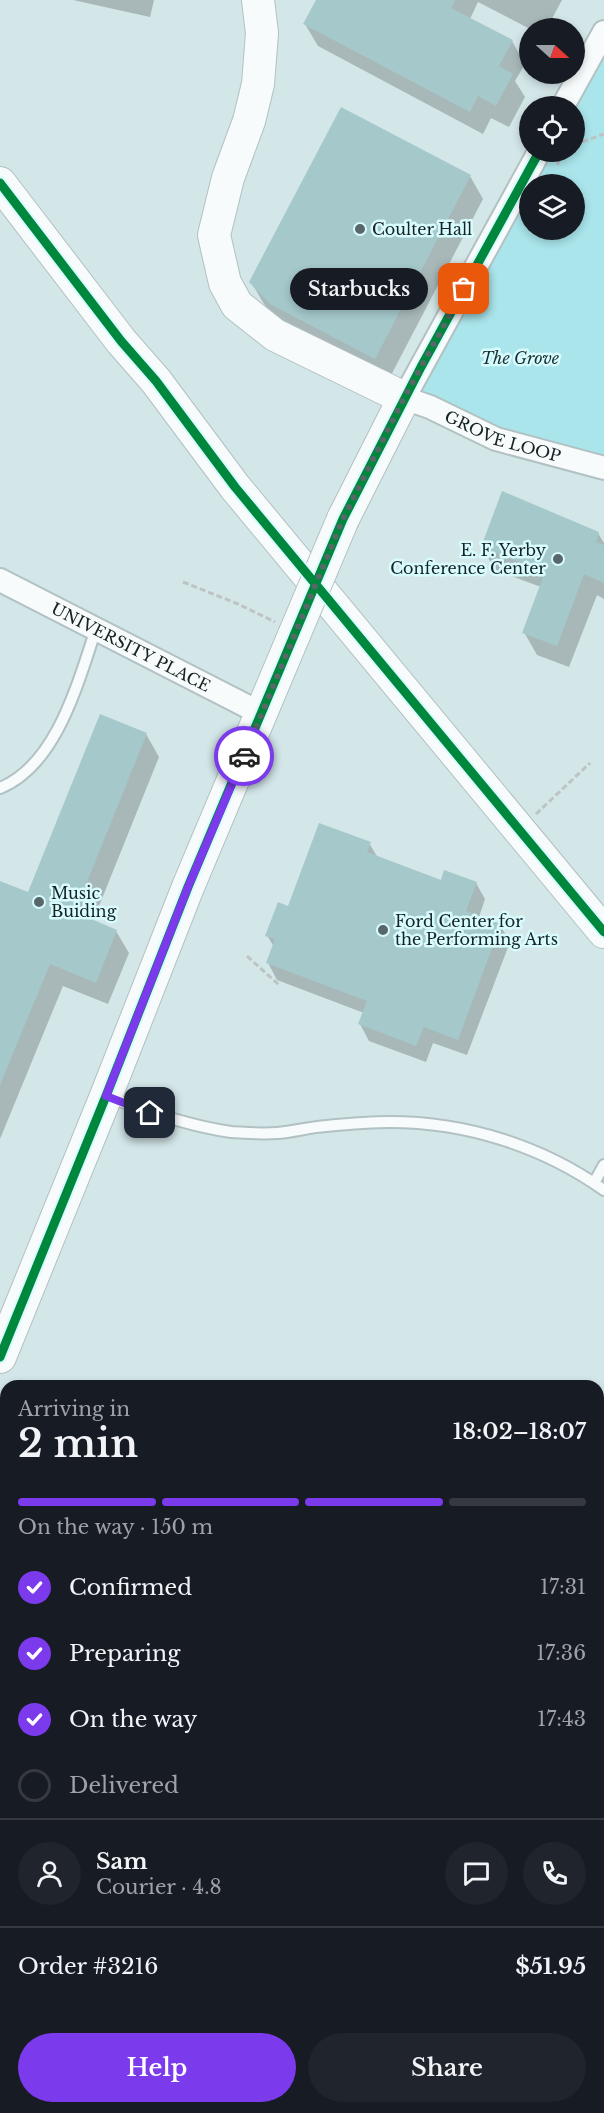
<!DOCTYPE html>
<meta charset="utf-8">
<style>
:root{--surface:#171b24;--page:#20242c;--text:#f1f3f6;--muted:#9ea1a6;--line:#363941;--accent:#7c3aed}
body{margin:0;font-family:"Libre Baskerville",serif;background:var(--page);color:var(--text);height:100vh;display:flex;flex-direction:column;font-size:22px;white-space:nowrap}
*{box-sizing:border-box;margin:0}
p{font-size:20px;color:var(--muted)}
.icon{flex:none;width:33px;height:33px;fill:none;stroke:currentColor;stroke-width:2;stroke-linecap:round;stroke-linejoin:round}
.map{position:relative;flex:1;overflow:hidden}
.details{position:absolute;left:0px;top:1380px;width:604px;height:734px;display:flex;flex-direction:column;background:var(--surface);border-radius:18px 18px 0 0;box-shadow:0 3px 9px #0003}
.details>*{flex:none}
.needle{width:39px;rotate:111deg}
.buttons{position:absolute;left:519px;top:18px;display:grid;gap:12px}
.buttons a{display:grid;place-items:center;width:66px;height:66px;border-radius:50%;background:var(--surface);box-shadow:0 3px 9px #0003;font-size:30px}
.pin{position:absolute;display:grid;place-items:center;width:51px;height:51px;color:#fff;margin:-26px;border-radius:12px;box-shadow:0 3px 9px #0006}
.courier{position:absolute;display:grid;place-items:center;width:60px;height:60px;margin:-30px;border:4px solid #7c3aed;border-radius:50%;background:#fff;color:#222;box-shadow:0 2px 8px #0007}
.bubble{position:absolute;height:42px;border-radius:21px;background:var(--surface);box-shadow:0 3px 9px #0003;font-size:20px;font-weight:600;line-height:42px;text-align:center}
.overview em{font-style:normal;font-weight:600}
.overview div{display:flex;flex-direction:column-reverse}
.overview{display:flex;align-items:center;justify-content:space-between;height:102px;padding:0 18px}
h1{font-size:39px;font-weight:600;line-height:45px}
.bar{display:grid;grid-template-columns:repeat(4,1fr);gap:9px 6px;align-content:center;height:72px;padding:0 18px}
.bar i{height:8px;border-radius:4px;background:var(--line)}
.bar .selected{background:var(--accent)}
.bar p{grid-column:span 4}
.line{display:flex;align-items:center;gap:15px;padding:0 18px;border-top:2px solid var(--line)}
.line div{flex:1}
.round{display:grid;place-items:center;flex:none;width:63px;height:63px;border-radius:32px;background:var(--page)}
ol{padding:0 18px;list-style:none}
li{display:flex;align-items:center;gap:18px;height:66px}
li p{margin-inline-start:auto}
li .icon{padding:6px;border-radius:50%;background:var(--accent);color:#fff;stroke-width:4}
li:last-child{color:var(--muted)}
li i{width:33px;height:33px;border:3px solid var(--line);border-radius:50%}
.primary-button{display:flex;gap:12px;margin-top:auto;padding:12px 18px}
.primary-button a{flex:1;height:69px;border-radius:36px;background:var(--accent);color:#fff;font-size:24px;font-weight:600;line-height:69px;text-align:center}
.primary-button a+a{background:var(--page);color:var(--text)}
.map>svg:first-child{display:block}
.green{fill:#a9e5eb;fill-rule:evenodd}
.shadow{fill:#0003}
.building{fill:#a5c8cb}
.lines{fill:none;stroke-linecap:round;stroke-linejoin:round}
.lane-casing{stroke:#b2c1c3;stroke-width:14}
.street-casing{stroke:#b2c1c3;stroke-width:26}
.secondary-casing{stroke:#b2c1c3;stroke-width:34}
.path{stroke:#bdc4c5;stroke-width:3;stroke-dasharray:6 3;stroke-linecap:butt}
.lane{stroke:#f8fbfc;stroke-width:10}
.street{stroke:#f8fbfc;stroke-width:22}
.secondary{stroke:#f8fbfc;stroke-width:32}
.secondary-bridge-casing{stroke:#b2c1c3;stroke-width:34;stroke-linecap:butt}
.secondary-bridge{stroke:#f8fbfc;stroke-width:32}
.cycleway-casing{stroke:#d8fbfe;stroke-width:13}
.cycleway{stroke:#00873e;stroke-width:9}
.done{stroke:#586769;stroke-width:6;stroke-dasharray:0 10.8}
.route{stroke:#7c3aed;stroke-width:8}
.poi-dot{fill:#586769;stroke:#d8fbfe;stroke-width:2}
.labels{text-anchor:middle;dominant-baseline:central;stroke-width:5;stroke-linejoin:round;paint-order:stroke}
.poi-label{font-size:16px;fill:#162324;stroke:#d8fbfe;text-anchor:start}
.park-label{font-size:16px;font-style:italic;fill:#172f31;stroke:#d8fbfe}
.street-label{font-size:16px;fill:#162324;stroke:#d8fbfe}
</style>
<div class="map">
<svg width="604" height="2113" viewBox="0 0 604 2113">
<rect width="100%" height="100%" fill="#d3e6e8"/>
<path class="green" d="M 604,32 L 604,468 L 404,398 L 539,152 L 574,152 L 574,106 ZM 530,184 L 574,184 L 574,230 L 530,230 Z"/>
<path class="shadow" d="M 73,0 L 154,0 L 150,17 Z
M 317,0 L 562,0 L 547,28 L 530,29 L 478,2 L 470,19 L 512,41 L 525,64 L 515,81 L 525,97 L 509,127 L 491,118 L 483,134 L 318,46 L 305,24 Z
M 341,109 L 470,176 L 483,199 L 388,381 L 285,327 L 264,304 L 251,282 Z
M 598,533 L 604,543 L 604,599 L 597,595 L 569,667 L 537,655 L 524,632 L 541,587 L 495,570 L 482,547 Z
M 146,734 L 159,757 L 93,921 L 116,931 L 129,953 L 108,1004 L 63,986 L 0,1139 L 0,882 L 29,894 Z
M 369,843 L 378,858 L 441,882 L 476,883 L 485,899 L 479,917 L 500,925 L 510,942 L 467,1055 L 433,1043 L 426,1062 L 369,1041 L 360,1024 L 364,1013 L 277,980 L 268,963 L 274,947 L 267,935 L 288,908 Z
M 5,1526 L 6,1526 L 6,1574 L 0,1570 L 0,1534 Z
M 604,1574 L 604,1642 L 598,1639 L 598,1583 Z
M 0,1687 L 6,1691 L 6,1721 L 0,1731 Z
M 6,1770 L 6,1831 L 0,1827 L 0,1779 Z
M 604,1786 L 604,1808 L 598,1800 L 598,1795 Z
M 0,1873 L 6,1876 L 6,1924 L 0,1921 Z
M 598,1896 L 604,1899 L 604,1935 L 598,1932 Z
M 598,1963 L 604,1966 L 604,2113 L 420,2113 L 417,2108 L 598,2108 Z
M 0,1977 L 6,1980 L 6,2072 L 0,2069 Z
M 137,2108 L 223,2108 L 232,2113 L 146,2113 Z
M 251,2108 L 320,2108 L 317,2113 L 248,2113 Z"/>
<path class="building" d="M 316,0 L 455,0 L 451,8 L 513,40 L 499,66 L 513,74 L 496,106 L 478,96 L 470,112 L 303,24 Z
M 341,107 L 471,175 L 375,359 L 270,304 L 249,282 Z
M 502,491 L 599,532 L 596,542 L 604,545 L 604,583 L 584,574 L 557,646 L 522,633 L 545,572 L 481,547 Z
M 100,714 L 147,733 L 75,912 L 117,930 L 96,983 L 50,964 L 0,1085 L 0,881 L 28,892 Z
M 319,823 L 371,842 L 367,852 L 441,880 L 444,870 L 477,882 L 466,911 L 501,924 L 458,1040 L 424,1027 L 416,1046 L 358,1024 L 367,1001 L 266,963 L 275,939 L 265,936 L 278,902 L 288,906 Z"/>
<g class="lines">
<defs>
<path id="lane" d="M 0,788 C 57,765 78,682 96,629
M 109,1097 C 148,1112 189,1126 231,1132 C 245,1133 262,1134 277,1133 C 293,1132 310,1127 326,1126 C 347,1124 369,1122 390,1122 C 466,1122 542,1146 604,1190
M 594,1183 L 604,1165"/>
<g id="street">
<path d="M 563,106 L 604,32"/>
<path id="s1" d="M 539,152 L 404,398 L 430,407 L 496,439 L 604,468"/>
<path id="s2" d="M 0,580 L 262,714"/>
<path d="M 0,1631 L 6,1635"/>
<path d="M 598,1717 L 604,1707"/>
<path d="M 388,2108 L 398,2113"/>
<path d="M 32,2113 L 36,2108"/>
<path d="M 360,2113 L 363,2108"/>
</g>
<path id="secondary" d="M 258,0 L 262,33 L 258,84 L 249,121 L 228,178 L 214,235 L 225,283 L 237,305 L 275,335 L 404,398 L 343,519
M 0,183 L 121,341 L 156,381 L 235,487 L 604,932
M 0,1357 L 106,1096 L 188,887 L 294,635"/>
</defs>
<use href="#lane" class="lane-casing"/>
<use href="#street" class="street-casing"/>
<use href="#secondary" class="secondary-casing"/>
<path class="path" d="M 574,145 L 604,134
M 557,165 L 565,152
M 183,582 L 238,604 L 275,622
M 536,814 L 590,763
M 247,956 L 279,985
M 0,1465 L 6,1470"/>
<use href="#lane" class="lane"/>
<use href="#street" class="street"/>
<use href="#secondary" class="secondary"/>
<defs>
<path id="secondary-bridge" d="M 294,635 L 343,519"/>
</defs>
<use href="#secondary-bridge" class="secondary-bridge-casing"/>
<use href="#secondary-bridge" class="secondary-bridge"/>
<defs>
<path id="cycleway" d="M 0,183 L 121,341 L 156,381 L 235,487 L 604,932
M 0,1357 L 106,1096 L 188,887 L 343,519 L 421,367 L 539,152"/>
</defs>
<use href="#cycleway" class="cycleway-casing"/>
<use href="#cycleway" class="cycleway"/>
</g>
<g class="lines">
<path class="done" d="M 244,756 L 343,519 L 404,398 L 464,289"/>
<path class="route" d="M 150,1113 L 106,1096 L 188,887 L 244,756"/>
</g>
<g class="poi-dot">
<circle cx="360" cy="229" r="6"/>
<circle cx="558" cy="559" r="6"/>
<circle cx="39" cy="902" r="6"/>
<circle cx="383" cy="930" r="6"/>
</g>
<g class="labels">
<g class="poi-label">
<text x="372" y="229">Coulter Hall</text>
<text x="546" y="550" text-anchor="end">E. F. Yerby<tspan x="546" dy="18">Conference Center</tspan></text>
<text x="51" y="893">Music<tspan x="51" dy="18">Buiding</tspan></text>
<text x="395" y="921">Ford Center for<tspan x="395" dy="18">the Performing Arts</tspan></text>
</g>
<g class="park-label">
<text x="520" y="358">The Grove</text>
</g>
<g class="street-label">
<text stroke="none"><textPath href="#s1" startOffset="387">GROVE LOOP</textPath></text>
<text stroke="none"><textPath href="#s2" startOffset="147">UNIVERSITY PLACE</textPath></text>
</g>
</g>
</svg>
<div class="buttons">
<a><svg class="needle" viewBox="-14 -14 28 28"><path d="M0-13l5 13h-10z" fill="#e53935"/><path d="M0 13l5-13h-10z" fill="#9ea1a6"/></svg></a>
<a><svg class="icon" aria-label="locate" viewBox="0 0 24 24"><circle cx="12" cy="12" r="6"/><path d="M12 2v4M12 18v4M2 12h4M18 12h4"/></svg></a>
<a><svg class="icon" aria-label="layers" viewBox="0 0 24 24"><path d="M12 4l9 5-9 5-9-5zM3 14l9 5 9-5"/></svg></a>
</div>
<div class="pin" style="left:464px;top:289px;background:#ea580c"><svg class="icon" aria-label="bag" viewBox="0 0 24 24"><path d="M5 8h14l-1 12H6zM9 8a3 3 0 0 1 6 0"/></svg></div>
<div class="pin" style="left:150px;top:1113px;background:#1f2937"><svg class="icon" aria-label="home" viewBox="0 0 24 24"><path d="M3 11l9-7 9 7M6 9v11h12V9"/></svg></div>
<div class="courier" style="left:244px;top:756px"><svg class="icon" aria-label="car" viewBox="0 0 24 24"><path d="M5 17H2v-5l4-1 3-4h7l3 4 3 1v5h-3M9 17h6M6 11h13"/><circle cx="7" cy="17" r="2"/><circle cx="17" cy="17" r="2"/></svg></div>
<div class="bubble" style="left:290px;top:268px;width:138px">Starbucks</div>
<section class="details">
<div class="overview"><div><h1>2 min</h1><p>Arriving in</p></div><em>18:02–18:07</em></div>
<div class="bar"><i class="selected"></i><i class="selected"></i><i class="selected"></i><i></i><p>On the way · 150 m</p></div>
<ol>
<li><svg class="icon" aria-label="check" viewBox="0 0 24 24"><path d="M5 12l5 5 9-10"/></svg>Confirmed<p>17:31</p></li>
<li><svg class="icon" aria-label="check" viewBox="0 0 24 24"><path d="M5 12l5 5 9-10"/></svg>Preparing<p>17:36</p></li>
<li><svg class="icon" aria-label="check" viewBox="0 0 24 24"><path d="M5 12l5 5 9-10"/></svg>On the way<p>17:43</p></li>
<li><i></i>Delivered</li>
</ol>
<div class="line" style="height:108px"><a class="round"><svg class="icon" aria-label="person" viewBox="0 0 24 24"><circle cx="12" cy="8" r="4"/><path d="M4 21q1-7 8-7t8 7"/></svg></a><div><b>Sam</b><p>Courier · 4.8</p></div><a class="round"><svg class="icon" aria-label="chat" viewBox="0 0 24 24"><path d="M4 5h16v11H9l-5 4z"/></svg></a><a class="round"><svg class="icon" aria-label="phone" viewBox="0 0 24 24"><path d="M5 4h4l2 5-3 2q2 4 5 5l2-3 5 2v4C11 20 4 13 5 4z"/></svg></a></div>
<div class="line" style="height:78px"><div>Order #3216</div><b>$51.95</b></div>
<div class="primary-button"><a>Help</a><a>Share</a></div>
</section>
</div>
